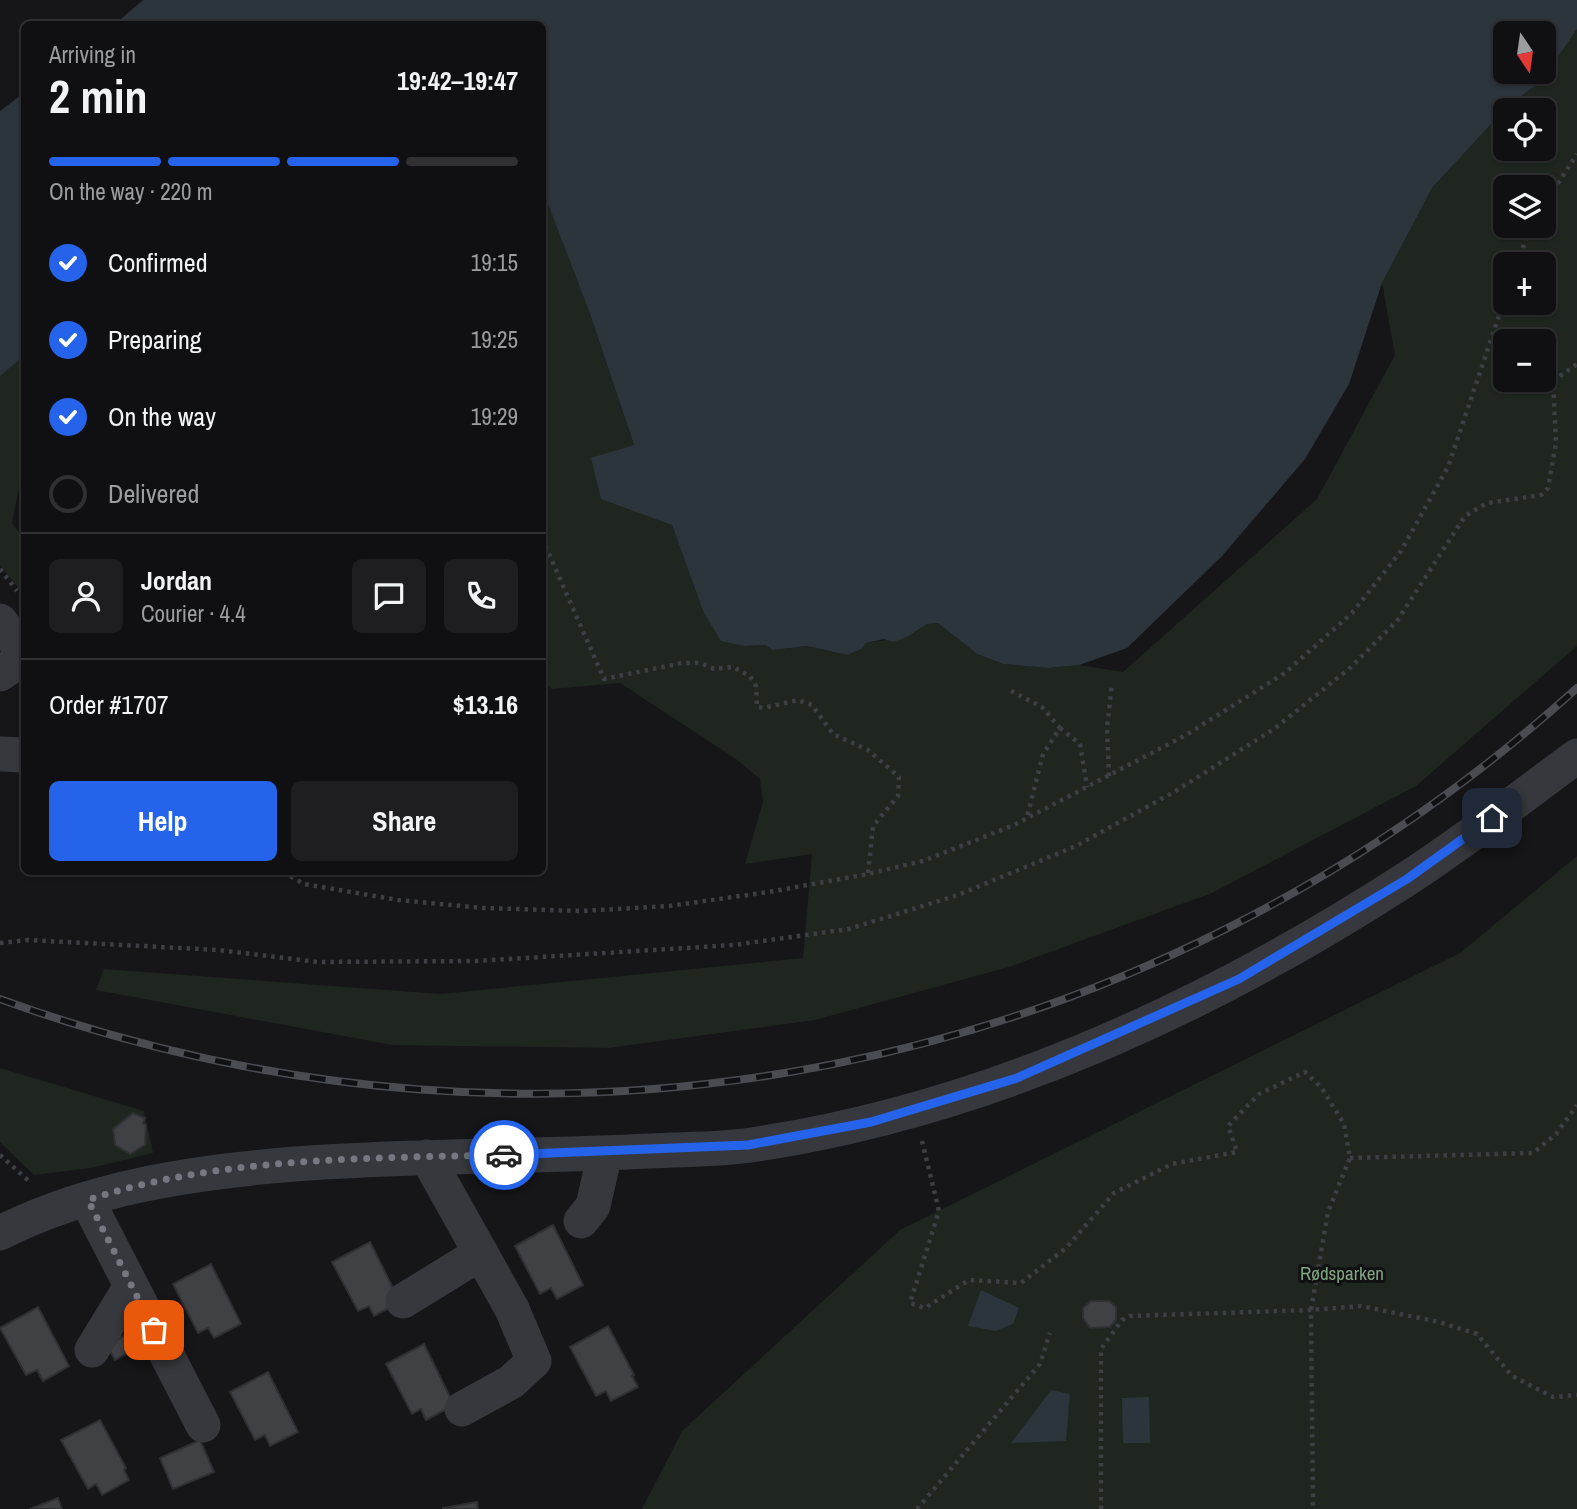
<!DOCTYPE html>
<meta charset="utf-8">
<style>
:root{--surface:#101012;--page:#1e1e20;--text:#f1f3f6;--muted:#9c9d9f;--line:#303032;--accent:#2563eb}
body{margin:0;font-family:"Archivo Narrow",sans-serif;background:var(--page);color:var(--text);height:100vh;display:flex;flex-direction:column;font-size:26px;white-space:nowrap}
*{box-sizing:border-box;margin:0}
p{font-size:23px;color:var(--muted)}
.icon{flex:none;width:38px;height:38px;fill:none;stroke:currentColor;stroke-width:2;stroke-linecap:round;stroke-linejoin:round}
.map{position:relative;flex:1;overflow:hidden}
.details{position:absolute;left:21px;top:21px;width:525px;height:854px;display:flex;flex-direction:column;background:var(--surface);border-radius:10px;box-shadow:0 2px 5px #0004,0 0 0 2px var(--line)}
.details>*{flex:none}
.needle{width:46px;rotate:167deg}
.fabs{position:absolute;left:1493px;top:21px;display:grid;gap:14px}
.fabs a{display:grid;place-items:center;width:63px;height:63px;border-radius:10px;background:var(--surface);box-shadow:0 2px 5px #0004,0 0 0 2px var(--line);font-size:35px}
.pin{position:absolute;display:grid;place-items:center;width:60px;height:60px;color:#fff;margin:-30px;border-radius:14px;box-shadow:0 4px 10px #0006}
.courier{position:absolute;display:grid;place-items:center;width:70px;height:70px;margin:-35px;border:5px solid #2563eb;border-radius:50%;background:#fff;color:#222;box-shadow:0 2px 9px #0007}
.overview em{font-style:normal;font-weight:700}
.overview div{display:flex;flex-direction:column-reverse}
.overview{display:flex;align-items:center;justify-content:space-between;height:119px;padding:0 28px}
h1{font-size:46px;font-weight:700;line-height:52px}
.bar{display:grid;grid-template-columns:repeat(4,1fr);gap:10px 7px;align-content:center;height:84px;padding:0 28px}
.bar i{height:9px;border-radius:5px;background:var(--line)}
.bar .active{background:var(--accent)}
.bar p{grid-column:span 4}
.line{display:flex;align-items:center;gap:18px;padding:0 28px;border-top:2px solid var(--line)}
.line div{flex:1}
.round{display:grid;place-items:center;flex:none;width:74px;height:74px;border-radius:10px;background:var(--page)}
ol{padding:0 28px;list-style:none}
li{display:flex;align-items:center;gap:21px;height:77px}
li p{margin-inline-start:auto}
li .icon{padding:7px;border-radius:50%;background:var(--accent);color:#fff;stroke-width:4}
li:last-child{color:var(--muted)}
li i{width:38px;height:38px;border:4px solid var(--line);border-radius:50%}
.cta{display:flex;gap:14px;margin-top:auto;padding:14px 28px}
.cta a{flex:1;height:80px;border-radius:10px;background:var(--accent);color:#fff;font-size:28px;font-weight:700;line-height:80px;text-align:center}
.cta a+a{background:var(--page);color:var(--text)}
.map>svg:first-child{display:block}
.green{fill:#1e261f;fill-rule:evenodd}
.water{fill:#2c353c;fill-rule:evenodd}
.building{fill:#404145;stroke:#303034;stroke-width:2}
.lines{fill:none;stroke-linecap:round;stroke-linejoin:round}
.path{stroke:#3d3f44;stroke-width:4.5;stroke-dasharray:3.5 5;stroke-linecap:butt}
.minor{stroke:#37383d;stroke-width:35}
.rail-casing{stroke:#4a4c52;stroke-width:8}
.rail{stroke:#111113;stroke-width:5;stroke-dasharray:16;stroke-linecap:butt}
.done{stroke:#757880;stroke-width:7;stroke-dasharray:0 12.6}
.route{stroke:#2563eb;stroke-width:9}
.labels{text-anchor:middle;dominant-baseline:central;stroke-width:6;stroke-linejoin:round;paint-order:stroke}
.park-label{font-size:19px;fill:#7fa381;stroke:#111113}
</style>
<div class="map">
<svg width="1577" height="1509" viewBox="0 0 1577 1509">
<rect width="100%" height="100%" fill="#161618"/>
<path class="green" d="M 1577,29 L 1577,646 L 1416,786 L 1212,893 L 1009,967 L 815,1020 L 608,1048 L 392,1045 L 96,990 L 104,969 L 441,994 L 803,958 L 812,854 L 745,864 L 763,802 L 760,779 L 736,759 L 620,683 L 552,689 L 543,683 L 542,521 L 545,517 L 542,517 L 543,191 L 590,314 L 634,446 L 672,525 L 703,611 L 744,646 L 765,645 L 773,650 L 807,646 L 847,655 L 866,643 L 907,637 L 927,624 L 938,623 L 977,654 L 1003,664 L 1049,668 L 1079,665 L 1123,672 L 1317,499 L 1395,355 L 1382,283 L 1432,188 L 1503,111 L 1543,79 ZM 1505,110 L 1544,110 L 1544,149 L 1505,149 ZM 1505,187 L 1544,187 L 1544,226 L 1505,226 ZM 1505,264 L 1544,264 L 1544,303 L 1505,303 ZM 1505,341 L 1544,341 L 1544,380 L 1505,380 Z
M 24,356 L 24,462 L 12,523 L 24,539 L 24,595 L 0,565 L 0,376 Z
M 1577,856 L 1577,1509 L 642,1509 L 682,1431 L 900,1230 L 1460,953 Z
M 0,1068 L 144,1111 L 153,1153 L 91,1168 L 34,1175 L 0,1142 Z"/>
<path class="water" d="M 143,0 L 1577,0 L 1577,29 L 1543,79 L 1503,111 L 1432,188 L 1382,283 L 1349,384 L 1305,459 L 1222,556 L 1127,648 L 1079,665 L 1049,668 L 1003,664 L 977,654 L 938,623 L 927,624 L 907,637 L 893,642 L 884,639 L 866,643 L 861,649 L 847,655 L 807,646 L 773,650 L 765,645 L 744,646 L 721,641 L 703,611 L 672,525 L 601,499 L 591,458 L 634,445 L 590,314 L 543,191 L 542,24 L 457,22 L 454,24 L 115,24 ZM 1544,33 L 1544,72 L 1505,72 L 1505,33 Z
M 24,93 L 24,356 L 0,376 L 0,111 Z
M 981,1290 L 1019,1308 L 1013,1324 L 995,1331 L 968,1326 Z
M 1051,1390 L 1070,1394 L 1066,1441 L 1011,1443 Z
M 1149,1397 L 1150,1443 L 1123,1443 L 1122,1398 Z"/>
<path class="building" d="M 133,1113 L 145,1118 L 143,1123 L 146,1125 L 145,1145 L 130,1154 L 115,1145 L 113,1129 Z
M 553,1225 L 583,1285 L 557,1299 L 551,1288 L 540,1294 L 515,1246 Z
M 370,1242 L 400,1302 L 374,1316 L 369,1306 L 358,1311 L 332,1262 Z
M 211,1264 L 241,1324 L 214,1338 L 208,1328 L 198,1333 L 173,1284 Z
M 1091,1301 L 1109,1301 L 1116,1307 L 1116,1320 L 1110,1327 L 1090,1328 L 1083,1318 L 1083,1308 Z
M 38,1307 L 69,1366 L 43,1381 L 37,1370 L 26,1375 L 0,1328 Z
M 608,1326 L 634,1375 L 632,1376 L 638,1387 L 611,1401 L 606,1391 L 596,1396 L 570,1347 Z
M 136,1329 L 144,1344 L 115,1360 L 107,1345 Z
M 424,1344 L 454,1405 L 426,1420 L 421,1409 L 412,1414 L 386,1364 Z
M 268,1372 L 298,1432 L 270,1446 L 265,1435 L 255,1440 L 230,1392 Z
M 100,1420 L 126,1468 L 124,1470 L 129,1480 L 102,1495 L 96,1484 L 88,1489 L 61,1440 Z
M 200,1440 L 214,1472 L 173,1489 L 160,1458 Z
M 58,1498 L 62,1509 L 30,1509 Z
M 477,1502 L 478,1509 L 443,1509 L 443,1508 Z"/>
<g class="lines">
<path class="path" d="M 1544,205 L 1577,154
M 1517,264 L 1531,226
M 542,538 L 604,679 L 682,663 L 701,663 L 714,669 L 733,667 L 750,676 L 756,686 L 757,707 L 763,708 L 798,700 L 812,705 L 833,734 L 868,750 L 899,777 L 898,796 L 873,826 L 868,874
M 0,569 L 17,591
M 1011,691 L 1042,707 L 1060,728 L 1043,754 L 1027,817
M 1060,728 L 1080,744 L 1087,787
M 1109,776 L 1107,728 L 1112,683
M 283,872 L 304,884 L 398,900 L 483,908 L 581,911 L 669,906 L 769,892 L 868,874 L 923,861 L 1014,825 L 1186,735 L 1285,673 L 1352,613 L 1401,551 L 1448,467 L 1505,298
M 0,943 L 28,940 L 218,950 L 318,962 L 476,961 L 734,945 L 849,929 L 958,895 L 1076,846 L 1174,792 L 1274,729 L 1350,668 L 1397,621 L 1465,516 L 1487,503 L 1541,495 L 1548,488 L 1556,443 L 1553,381 L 1577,364
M 922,1141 L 939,1211 L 910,1303 L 925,1308 L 969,1280 L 1021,1283 L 1066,1248 L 1114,1193 L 1172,1164 L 1237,1152 L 1228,1126 L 1259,1094 L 1305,1072 L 1321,1087 L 1344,1124 L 1350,1158 L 1328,1212 L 1311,1310 L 1361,1306 L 1439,1322 L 1477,1334 L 1512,1376 L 1553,1397 L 1577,1395
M 0,1155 L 31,1183
M 1350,1158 L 1533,1153 L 1556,1134 L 1577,1105
M 917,1509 L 1040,1364 L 1050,1333
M 1101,1509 L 1101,1349 L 1122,1320 L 1130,1316 L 1311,1310 L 1313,1509"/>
<path class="minor" d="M 0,621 L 24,653
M 0,674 L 24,657
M 0,754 L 24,755
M 427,1157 L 512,1309 L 534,1361 L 511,1382 L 462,1409
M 87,1200 L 203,1425
M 581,1221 L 593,1206 L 605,1153
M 0,1233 C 91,1187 195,1172 295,1164 C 413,1155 532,1157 650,1151 C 683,1149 718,1150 751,1145 C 986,1110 1207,1008 1405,880 C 1464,842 1520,798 1577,756
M 403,1301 L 481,1253
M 92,1350 L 131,1286"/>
<defs>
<path id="rail" d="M 0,999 C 548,1198 1145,1078 1577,688"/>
</defs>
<use href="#rail" class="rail-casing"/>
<use href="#rail" class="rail"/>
</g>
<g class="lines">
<path class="done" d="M 154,1330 L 88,1200 C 216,1157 370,1158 504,1155"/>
<path class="route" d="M 504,1155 L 748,1145 L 871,1122 L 1017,1078 L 1239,979 L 1407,879 L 1492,818"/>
</g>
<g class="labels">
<g class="park-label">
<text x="1342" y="1273">Rødsparken</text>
</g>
</g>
</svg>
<div class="fabs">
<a><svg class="needle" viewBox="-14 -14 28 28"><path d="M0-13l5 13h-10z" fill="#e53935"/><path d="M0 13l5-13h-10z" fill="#9c9d9f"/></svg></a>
<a><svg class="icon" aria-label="locate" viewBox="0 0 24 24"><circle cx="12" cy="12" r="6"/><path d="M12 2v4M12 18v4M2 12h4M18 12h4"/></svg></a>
<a><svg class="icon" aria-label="layers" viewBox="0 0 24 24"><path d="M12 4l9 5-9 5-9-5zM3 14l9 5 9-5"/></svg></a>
<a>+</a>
<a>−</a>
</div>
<div class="pin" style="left:154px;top:1330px;background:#ea580c"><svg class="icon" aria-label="bag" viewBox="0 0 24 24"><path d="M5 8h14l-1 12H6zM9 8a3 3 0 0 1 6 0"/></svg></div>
<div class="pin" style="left:1492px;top:818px;background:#1f2937"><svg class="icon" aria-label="home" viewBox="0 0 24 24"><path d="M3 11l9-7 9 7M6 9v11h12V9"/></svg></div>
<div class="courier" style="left:504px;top:1155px"><svg class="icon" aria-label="car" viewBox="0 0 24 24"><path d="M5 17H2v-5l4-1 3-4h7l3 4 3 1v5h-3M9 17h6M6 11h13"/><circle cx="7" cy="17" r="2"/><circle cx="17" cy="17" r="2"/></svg></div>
<section class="details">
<div class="overview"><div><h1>2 min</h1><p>Arriving in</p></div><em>19:42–19:47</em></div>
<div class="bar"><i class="active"></i><i class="active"></i><i class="active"></i><i></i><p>On the way · 220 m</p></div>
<ol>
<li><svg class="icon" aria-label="check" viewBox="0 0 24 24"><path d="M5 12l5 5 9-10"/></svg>Confirmed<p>19:15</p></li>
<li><svg class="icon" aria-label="check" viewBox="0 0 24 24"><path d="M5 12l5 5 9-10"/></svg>Preparing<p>19:25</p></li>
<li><svg class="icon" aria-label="check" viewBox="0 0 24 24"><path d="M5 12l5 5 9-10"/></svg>On the way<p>19:29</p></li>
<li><i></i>Delivered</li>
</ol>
<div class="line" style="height:126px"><a class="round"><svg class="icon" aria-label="person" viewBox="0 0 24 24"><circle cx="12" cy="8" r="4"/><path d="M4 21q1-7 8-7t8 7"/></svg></a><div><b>Jordan</b><p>Courier · 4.4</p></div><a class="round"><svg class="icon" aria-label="chat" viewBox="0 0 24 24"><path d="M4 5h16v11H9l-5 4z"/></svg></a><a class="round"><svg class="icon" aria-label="phone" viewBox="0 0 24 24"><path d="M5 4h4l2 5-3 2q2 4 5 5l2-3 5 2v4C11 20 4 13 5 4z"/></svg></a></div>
<div class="line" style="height:91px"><div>Order #1707</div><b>$13.16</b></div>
<div class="cta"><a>Help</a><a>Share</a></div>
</section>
</div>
